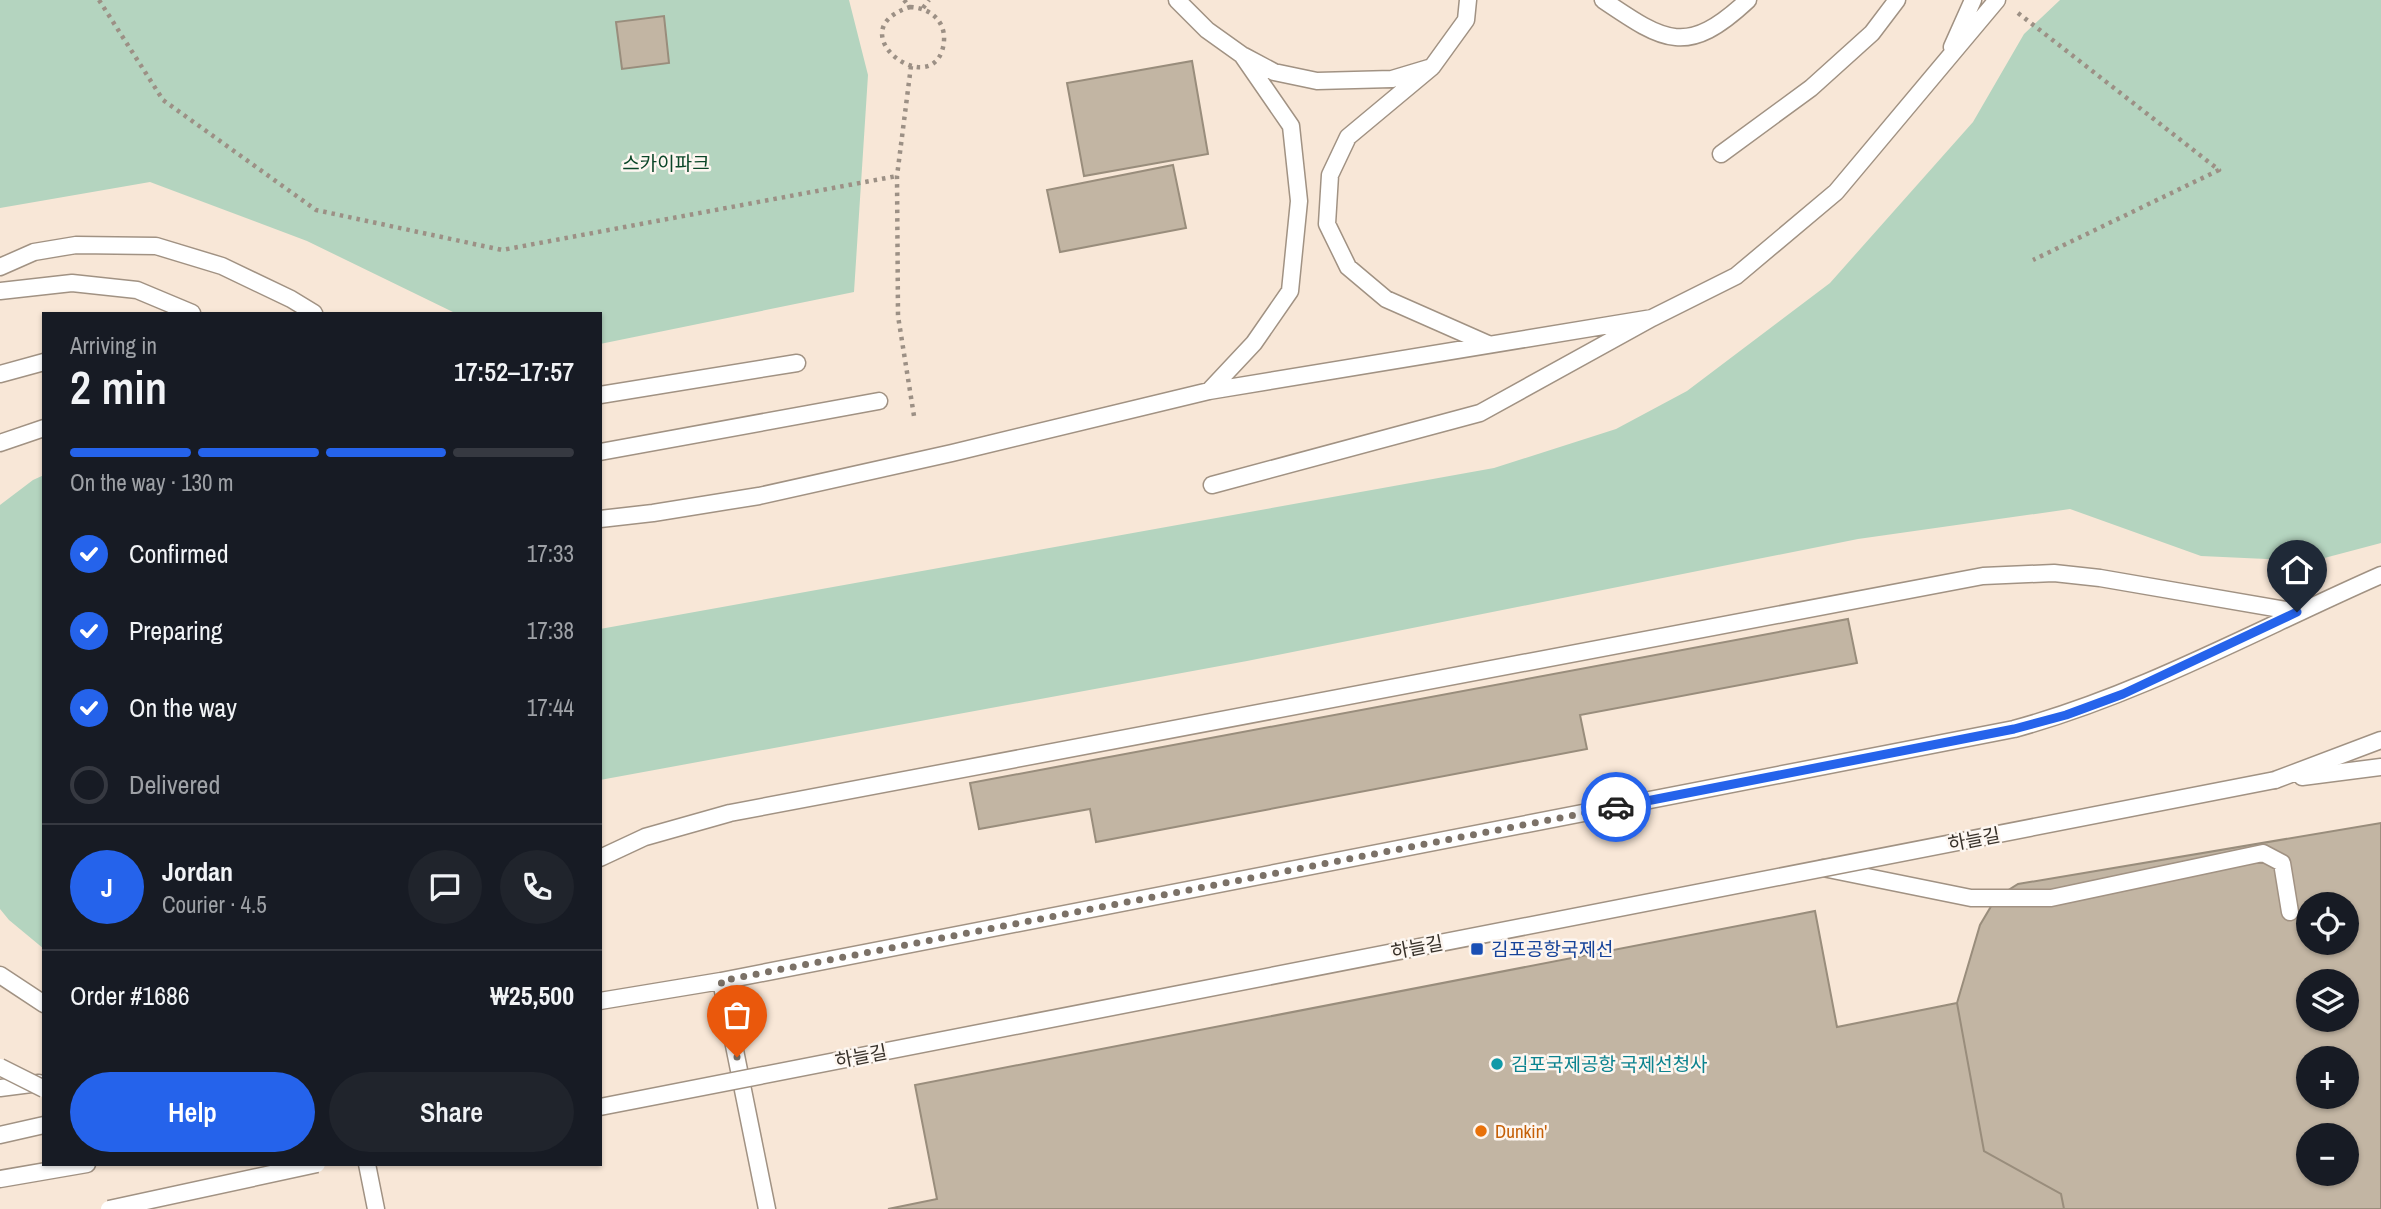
<!DOCTYPE html>
<meta charset="utf-8">
<style>
:root{--surface:#171b24;--page:#20242c;--text:#f1f3f6;--muted:#9ea1a6;--line:#363941;--accent:#2563eb}
body{margin:0;font-family:"Archivo Narrow","Noto Sans KR",sans-serif;background:var(--page);color:var(--text);height:100vh;display:flex;flex-direction:column;font-size:26px;white-space:nowrap}
*{box-sizing:border-box;margin:0}
p{font-size:23px;color:var(--muted)}
.icon{flex:none;width:38px;height:38px;fill:none;stroke:currentColor;stroke-width:2;stroke-linecap:round;stroke-linejoin:round}
.map{position:relative;flex:1;overflow:hidden}
.drawer{position:absolute;left:42px;top:312px;width:560px;height:854px;display:flex;flex-direction:column;background:var(--surface);border-radius:0px;box-shadow:0 2px 5px #0004}
.drawer>*{flex:none}
.fabs{position:absolute;left:2296px;top:892px;display:grid;gap:14px}
.fabs a{display:grid;place-items:center;width:63px;height:63px;border-radius:50%;background:var(--surface);box-shadow:0 2px 5px #0004;font-size:35px}
.pin{position:absolute;display:grid;place-items:center;width:60px;height:60px;color:#fff;margin:-72px -30px;border-radius:50% 50% 50% 0;rotate:-45deg;box-shadow:0 0 7px #0007}
.pin .icon{rotate:45deg}
.courier{position:absolute;display:grid;place-items:center;width:70px;height:70px;margin:-35px;border:5px solid #2563eb;border-radius:50%;background:#fff;color:#222;box-shadow:0 2px 9px #0007}
.summary em{font-style:normal;font-weight:600}
.summary div{display:flex;flex-direction:column-reverse}
.summary{display:flex;align-items:center;justify-content:space-between;height:119px;padding:0 28px}
h1{font-size:46px;font-weight:600;line-height:52px}
.bar{display:grid;grid-template-columns:repeat(4,1fr);gap:10px 7px;align-content:center;height:84px;padding:0 28px}
.bar i{height:9px;border-radius:5px;background:var(--line)}
.bar .active{background:var(--accent)}
.bar p{grid-column:span 4}
.line{display:flex;align-items:center;gap:18px;padding:0 28px;border-top:2px solid var(--line)}
.line div{flex:1}
.round{display:grid;place-items:center;flex:none;width:74px;height:74px;border-radius:37px;background:var(--page)}
ol{padding:0 28px;list-style:none}
li{display:flex;align-items:center;gap:21px;height:77px}
li p{margin-inline-start:auto}
li .icon{padding:7px;border-radius:50%;background:var(--accent);color:#fff;stroke-width:4}
li:last-child{color:var(--muted)}
li i{width:38px;height:38px;border:4px solid var(--line);border-radius:50%}
.cta{display:flex;gap:14px;margin-top:auto;padding:14px 28px}
.cta a{flex:1;height:80px;border-radius:42px;background:var(--accent);color:#fff;font-size:28px;font-weight:600;line-height:80px;text-align:center}
.cta a+a{background:var(--page);color:var(--text)}
.map>svg:first-child{display:block}
.green{fill:#b4d4bf}
.building{fill:#c2b5a3;stroke:#998d7c;stroke-width:2;fill-rule:evenodd}
.lines{fill:none;stroke-linecap:round;stroke-linejoin:round}
.lane-casing{stroke:#a19283;stroke-width:19}
.path{stroke:#9c9085;stroke-width:4.5;stroke-dasharray:3.5 5;stroke-linecap:butt}
.lane{stroke:#fff;stroke-width:16}
.lane-bridge-casing{stroke:#a19283;stroke-width:19;stroke-linecap:butt}
.lane-bridge{stroke:#fff;stroke-width:16}
.done{stroke:#7b7167;stroke-width:7;stroke-dasharray:0 12.6}
.route{stroke:#2563eb;stroke-width:9}
.transit-dot{fill:#1a4fb4;stroke:#fdf6f0;stroke-width:2.5}
.culture-dot{fill:#0f9aa8;stroke:#fdf6f0;stroke-width:2.5}
.food-dot{fill:#e8710a;stroke:#fdf6f0;stroke-width:2.5}
.labels{text-anchor:middle;dominant-baseline:central;stroke-width:5;stroke-linejoin:round;paint-order:stroke}
.park-label{font-size:19px;fill:#0a4527;stroke:#fdf6f0}
.street-label{font-size:19px;fill:#37312a;stroke:#fdf6f0}
.transit-label{font-size:19px;fill:#164399;stroke:#fdf6f0;text-anchor:start}
.culture-label{font-size:19px;fill:#0d838f;stroke:#fdf6f0;text-anchor:start}
.food-label{font-size:19px;fill:#c56008;stroke:#fdf6f0;text-anchor:start}
</style>
<div class="map">
<svg width="2381" height="1209" viewBox="0 0 2381 1209">
<rect width="100%" height="100%" fill="#f8e7d7"/>
<path class="green" d="M 0,0 L 849,0 L 868,75 L 854,292 L 600,344 L 600,313 L 455,313 L 307,241 L 150,182 L 0,208 Z
M 2060,0 L 2381,0 L 2381,543 L 2313,561 L 2201,556 L 2070,509 L 1858,539 L 1247,661 L 600,780 L 600,629 L 1494,468 L 1616,429 L 1687,391 L 1830,283 L 1973,122 L 2024,34 Z
M 44,475 L 44,949 L 9,920 L 0,909 L 0,505 L 33,480 Z"/>
<path class="building" d="M 664,16 L 669,63 L 622,69 L 616,22 Z
M 1192,61 L 1208,154 L 1084,176 L 1067,83 Z
M 1173,165 L 1186,228 L 1060,252 L 1047,190 Z
M 1848,619 L 1857,663 L 1580,715 L 1587,749 L 1096,842 L 1090,809 L 979,829 L 970,783 Z
M 2381,823 L 2381,1209 L 2064,1209 L 2061,1194 L 1984,1151 L 1957,1003 L 1980,925 L 1996,898 L 2018,884 ZM 2308,905 L 2347,905 L 2347,943 L 2308,943 ZM 2308,982 L 2347,982 L 2347,1020 L 2308,1020 ZM 2308,1059 L 2347,1059 L 2347,1097 L 2308,1097 ZM 2308,1136 L 2347,1136 L 2347,1174 L 2308,1174 Z
M 1815,911 L 1837,1027 L 1957,1003 L 1984,1151 L 2061,1194 L 2064,1209 L 888,1209 L 937,1199 L 915,1085 Z"/>
<g class="lines">
<defs>
<path id="lane" d="M 1177,0 L 1207,30 L 1242,55 L 1291,126 L 1299,201 L 1290,291 L 1254,343 L 1209,391
M 1603,0 C 1665,42 1687,57 1748,0
M 1952,47 L 1973,0
M 1244,56 L 1274,72 L 1317,81 L 1392,79 L 1432,67 L 1466,20 L 1468,0
M 1432,67 L 1348,137 L 1330,175 L 1327,224 L 1348,267 L 1386,299 L 1488,344
M 1721,154 L 1811,88 L 1872,33 L 1897,0
M 0,267 L 34,252 L 76,245 L 156,246 L 222,266 L 291,299 L 314,313
M 0,291 L 72,283 L 137,290 L 192,313
M 0,374 L 44,362
M 600,395 L 797,363
M 0,443 L 44,428
M 600,452 L 879,401
M 1212,485 L 1480,413 L 1652,318 L 1736,276 L 1836,192 L 1997,0
M 600,519 L 653,513 L 759,496 L 952,453 L 1209,391 L 1652,318
M 2302,777 L 2381,767
M 2275,780 L 2381,740
M 600,858 L 645,837 L 730,813 L 1983,576 L 2054,573 L 2100,578 L 2297,612
M 1823,868 L 1971,898 L 2051,898 L 2263,853 L 2282,863 L 2290,912
M 0,975 L 44,1004
M 721,981 L 767,1209
M 600,1001 L 721,981 L 2014,729 C 2142,694 2260,628 2381,575
M 0,1088 L 39,1083
M 0,1135 L 44,1125
M 367,1164 L 376,1209
M 0,1179 L 87,1164"/>
</defs>
<use href="#lane" class="lane-casing"/>
<path class="path" d="M 99,0 L 163,100 L 316,210 L 502,250 L 897,176
M 904,0 L 910,7
M 910,7 C 934,8 950,26 942,51 C 926,98 838,30 910,7 Z
M 923,8 L 929,0
M 2018,13 L 2219,170 L 2033,260
M 911,66 L 897,176 L 898,316 L 914,416"/>
<use href="#lane" class="lane"/>
<defs>
<path id="lane-bridge" d="M 0,1067 L 44,1089
M 600,1107 L 2275,780
M 109,1209 L 317,1164"/>
</defs>
<use href="#lane-bridge" class="lane-bridge-casing"/>
<use href="#lane-bridge" class="lane-bridge"/>
</g>
<g class="lines">
<path class="done" d="M 737,1057 L 721,981 L 1616,807"/>
<path class="route" d="M 1616,807 L 2014,729 L 2066,715 L 2123,694 L 2297,612"/>
</g>
<rect class="transit-dot" x="1470" y="942" width="14" height="14" rx="3.5"/>
<circle class="culture-dot" cx="1497" cy="1064" r="7"/>
<circle class="food-dot" cx="1481" cy="1131" r="7"/>
<g class="labels">
<g class="park-label">
<text x="666" y="163">스카이파크</text>
</g>
<g class="street-label">
<text transform="translate(1974 839) rotate(-11)">하늘길</text>
<text transform="translate(1417 947) rotate(-11)">하늘길</text>
<text transform="translate(861 1056) rotate(-11)">하늘길</text>
</g>
<g class="transit-label">
<text x="1491" y="949">김포공항국제선</text>
</g>
<g class="culture-label">
<text x="1511" y="1064">김포국제공항 국제선청사</text>
</g>
<g class="food-label">
<text x="1495" y="1131">Dunkin'</text>
</g>
</g>
</svg>
<div class="fabs">
<a><svg class="icon" aria-label="locate" viewBox="0 0 24 24"><circle cx="12" cy="12" r="6"/><path d="M12 2v4M12 18v4M2 12h4M18 12h4"/></svg></a>
<a><svg class="icon" aria-label="layers" viewBox="0 0 24 24"><path d="M12 4l9 5-9 5-9-5zM3 14l9 5 9-5"/></svg></a>
<a>+</a>
<a>−</a>
</div>
<div class="pin" style="left:737px;top:1057px;background:#ea580c"><svg class="icon" aria-label="bag" viewBox="0 0 24 24"><path d="M5 8h14l-1 12H6zM9 8a3 3 0 0 1 6 0"/></svg></div>
<div class="pin" style="left:2297px;top:612px;background:#1f2937"><svg class="icon" aria-label="home" viewBox="0 0 24 24"><path d="M3 11l9-7 9 7M6 9v11h12V9"/></svg></div>
<div class="courier" style="left:1616px;top:807px"><svg class="icon" aria-label="car" viewBox="0 0 24 24"><path d="M5 17H2v-5l4-1 3-4h7l3 4 3 1v5h-3M9 17h6M6 11h13"/><circle cx="7" cy="17" r="2"/><circle cx="17" cy="17" r="2"/></svg></div>
<section class="drawer">
<div class="summary"><div><h1>2 min</h1><p>Arriving in</p></div><em>17:52–17:57</em></div>
<div class="bar"><i class="active"></i><i class="active"></i><i class="active"></i><i></i><p>On the way · 130 m</p></div>
<ol>
<li><svg class="icon" aria-label="check" viewBox="0 0 24 24"><path d="M5 12l5 5 9-10"/></svg>Confirmed<p>17:33</p></li>
<li><svg class="icon" aria-label="check" viewBox="0 0 24 24"><path d="M5 12l5 5 9-10"/></svg>Preparing<p>17:38</p></li>
<li><svg class="icon" aria-label="check" viewBox="0 0 24 24"><path d="M5 12l5 5 9-10"/></svg>On the way<p>17:44</p></li>
<li><i></i>Delivered</li>
</ol>
<div class="line" style="height:126px"><b class="round" style="background:var(--accent);color:#fff">J</b><div><b>Jordan</b><p>Courier · 4.5</p></div><a class="round"><svg class="icon" aria-label="chat" viewBox="0 0 24 24"><path d="M4 5h16v11H9l-5 4z"/></svg></a><a class="round"><svg class="icon" aria-label="phone" viewBox="0 0 24 24"><path d="M5 4h4l2 5-3 2q2 4 5 5l2-3 5 2v4C11 20 4 13 5 4z"/></svg></a></div>
<div class="line" style="height:91px"><div>Order #1686</div><b>₩25,500</b></div>
<div class="cta"><a>Help</a><a>Share</a></div>
</section>
</div>
